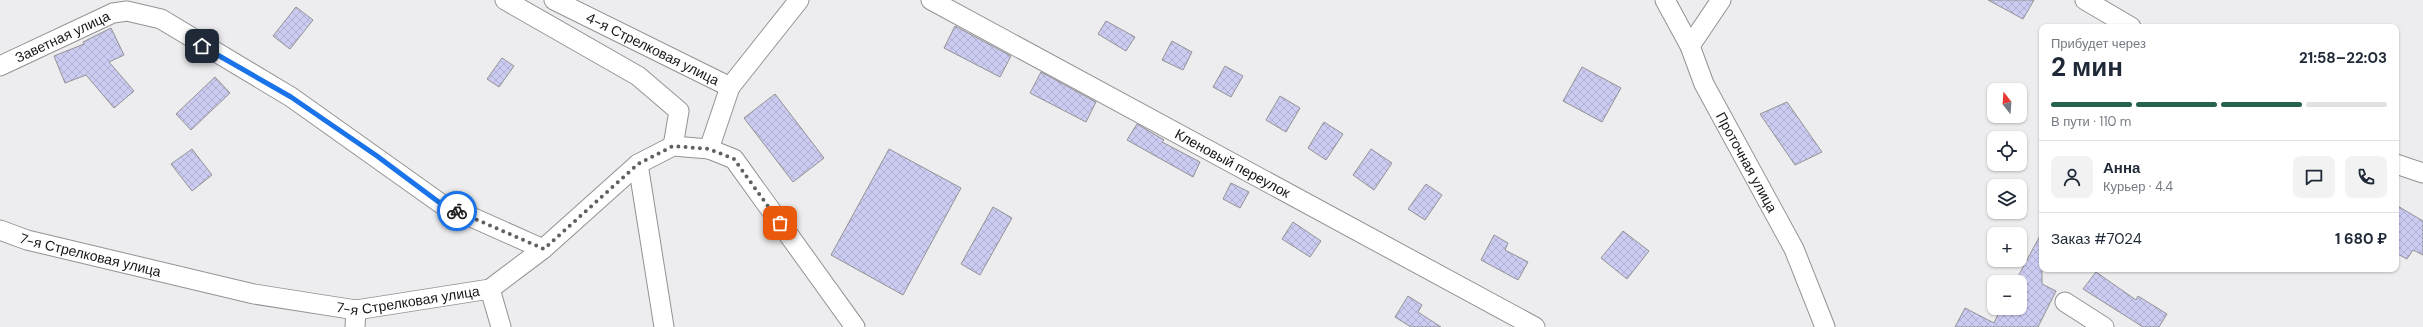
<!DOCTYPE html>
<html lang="ru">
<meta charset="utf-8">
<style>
:root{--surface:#fff;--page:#f2f2f3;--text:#1f2937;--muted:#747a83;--line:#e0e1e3;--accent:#27624c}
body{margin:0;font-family:"DM Sans",sans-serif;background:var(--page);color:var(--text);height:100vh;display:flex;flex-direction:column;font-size:15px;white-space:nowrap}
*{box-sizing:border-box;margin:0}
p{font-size:13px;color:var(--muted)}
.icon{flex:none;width:22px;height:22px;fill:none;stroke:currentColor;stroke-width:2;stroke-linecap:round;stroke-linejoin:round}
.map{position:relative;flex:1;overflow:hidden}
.sheet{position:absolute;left:2039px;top:24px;width:360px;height:248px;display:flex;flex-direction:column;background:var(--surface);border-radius:8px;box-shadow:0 1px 3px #0004}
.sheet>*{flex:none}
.needle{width:26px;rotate:343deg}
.controls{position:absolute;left:1987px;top:83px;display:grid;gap:8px}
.controls a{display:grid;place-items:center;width:40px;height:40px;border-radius:8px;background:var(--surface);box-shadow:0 1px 3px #0004;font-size:20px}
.pin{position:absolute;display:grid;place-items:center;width:34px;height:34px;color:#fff;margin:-17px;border-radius:8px;box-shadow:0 2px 6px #0006}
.courier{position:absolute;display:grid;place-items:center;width:40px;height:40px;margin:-20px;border:3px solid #1a73e8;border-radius:50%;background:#fff;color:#222;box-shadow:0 1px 5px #0007}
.head em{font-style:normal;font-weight:700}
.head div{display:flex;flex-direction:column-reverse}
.head{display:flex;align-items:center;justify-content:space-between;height:68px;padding:0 12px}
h1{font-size:26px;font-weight:700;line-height:30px}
.bar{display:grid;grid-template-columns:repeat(4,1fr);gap:6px 4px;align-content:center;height:48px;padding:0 12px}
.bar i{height:5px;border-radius:3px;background:var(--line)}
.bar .selected{background:var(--accent)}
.bar p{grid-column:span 4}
.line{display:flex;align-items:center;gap:10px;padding:0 12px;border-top:1px solid var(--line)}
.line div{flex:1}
.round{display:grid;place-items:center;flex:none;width:42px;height:42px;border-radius:8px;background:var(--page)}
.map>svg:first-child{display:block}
.building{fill:url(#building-cross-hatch);stroke:#939394}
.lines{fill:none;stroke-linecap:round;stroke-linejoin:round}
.minor-casing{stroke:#939395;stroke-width:21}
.minor{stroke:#fff;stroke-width:19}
.done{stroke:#616163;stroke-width:4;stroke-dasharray:0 7.2}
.route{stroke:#1a73e8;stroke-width:5}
.labels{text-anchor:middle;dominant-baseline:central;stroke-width:3;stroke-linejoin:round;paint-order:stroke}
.street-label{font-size:14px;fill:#161617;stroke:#ededef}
</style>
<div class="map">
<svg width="2423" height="327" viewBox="0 0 2423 327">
<defs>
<pattern id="building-cross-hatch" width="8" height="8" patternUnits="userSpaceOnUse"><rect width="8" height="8" fill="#cccbf2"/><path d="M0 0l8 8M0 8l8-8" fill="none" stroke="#aeaecf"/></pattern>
</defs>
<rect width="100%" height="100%" fill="#ededef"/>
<path class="building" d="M 1988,0 L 2034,0 L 2023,19 Z
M 296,7 L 313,20 L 290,49 L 273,36 Z
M 1106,21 L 1135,37 L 1126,51 L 1098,34 Z
M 955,26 L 1011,56 L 1000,77 L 944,48 Z
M 111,28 L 124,55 L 109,62 L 134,91 L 114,108 L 86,75 L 65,83 L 54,56 L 84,44 L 83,42 Z
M 1172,41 L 1192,52 L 1183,70 L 1162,60 Z
M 502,58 L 514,66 L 499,87 L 487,79 Z
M 1225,66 L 1243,76 L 1231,97 L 1213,87 Z
M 1582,67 L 1621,88 L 1602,122 L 1563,101 Z
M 1041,72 L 1096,102 L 1086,122 L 1030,93 Z
M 215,77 L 230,93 L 191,130 L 176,114 Z
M 775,94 L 824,158 L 793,182 L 744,118 Z
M 1280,96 L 1300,108 L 1286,132 L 1266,120 Z
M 1787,102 L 1822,152 L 1795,165 L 1760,114 Z
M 1324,122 L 1343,134 L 1326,160 L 1308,148 Z
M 1137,124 L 1164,140 L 1162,142 L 1200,162 L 1193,177 L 1127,140 Z
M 192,149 L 212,175 L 192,191 L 171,164 Z
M 889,149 L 961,188 L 903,295 L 831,255 Z
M 1371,149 L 1392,163 L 1374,190 L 1353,175 Z
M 1231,183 L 1249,192 L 1240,208 L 1223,199 Z
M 1426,184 L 1442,195 L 1425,220 L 1408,209 Z
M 2396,205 L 2423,221 L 2423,255 L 2413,250 L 2407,259 L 2396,253 Z
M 993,207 L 1012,218 L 980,275 L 961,264 Z
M 1293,222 L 1321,241 L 1310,257 L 1282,239 Z
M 1623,231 L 1649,251 L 1627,279 L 1601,258 Z
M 2042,232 L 2042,284 L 2056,291 L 2038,327 L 1955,327 L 1965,308 L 1994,323 L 2001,308 L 2020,308 L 2020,282 L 2015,282 Z
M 1494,235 L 1508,243 L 1505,250 L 1528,262 L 1518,280 L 1481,260 Z
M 2096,272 L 2136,300 L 2138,296 L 2167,314 L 2159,327 L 2143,327 L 2083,289 Z
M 1408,296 L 1422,305 L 1418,312 L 1441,327 L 1411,327 L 1395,317 Z"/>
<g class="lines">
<defs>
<g id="minor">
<path d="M 505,0 L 638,76 L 679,111 L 673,146"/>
<path id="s1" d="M 554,0 L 730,87"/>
<path id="s2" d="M 931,0 L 1535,327"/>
<path id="s3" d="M 1665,0 L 1690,46 L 1704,84 L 1794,249 L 1825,327"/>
<path d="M 2085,0 L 2131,27"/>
<path d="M 1690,46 L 1721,0"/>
<path id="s4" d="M 0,66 L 113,13 L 127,11 L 161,19 L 291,97 L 440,203 L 543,249"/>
<path d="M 709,149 L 730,87 L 799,0"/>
<path d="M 638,164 L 664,327"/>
<path d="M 2396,164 L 2423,173"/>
<path id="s5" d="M 0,230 L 27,240 L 254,294 L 356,310 L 490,289 L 543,249 L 638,164 L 673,146 L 709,149 L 734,159 L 855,327"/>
<path d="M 490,289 L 501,327"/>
<path d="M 2065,302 L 2104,327"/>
<path d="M 355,327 L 356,310"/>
</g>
</defs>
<use href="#minor" class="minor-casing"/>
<use href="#minor" class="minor"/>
</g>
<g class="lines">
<path class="done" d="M 457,211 L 544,249 L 638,164 L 673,146 L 709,149 L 734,159 L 780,223"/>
<path class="route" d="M 202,46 L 291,97 L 377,156 L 440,203 L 457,211"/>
</g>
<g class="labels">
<g class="street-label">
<text stroke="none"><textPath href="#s4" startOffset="69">Заветная улица</textPath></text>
<text stroke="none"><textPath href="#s1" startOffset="110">4-я Стрелковая улица</textPath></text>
<text stroke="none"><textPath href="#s3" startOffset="182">Проточная улица</textPath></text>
<text stroke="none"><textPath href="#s2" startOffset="343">Кленовый переулок</textPath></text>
<text stroke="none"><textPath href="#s5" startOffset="94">7-я Стрелковая улица</textPath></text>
<text stroke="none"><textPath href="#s5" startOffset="418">7-я Стрелковая улица</textPath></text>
</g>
</g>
</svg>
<div class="controls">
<a><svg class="needle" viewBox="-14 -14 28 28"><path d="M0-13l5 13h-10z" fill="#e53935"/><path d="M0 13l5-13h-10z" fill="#747a83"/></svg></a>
<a><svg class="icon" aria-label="locate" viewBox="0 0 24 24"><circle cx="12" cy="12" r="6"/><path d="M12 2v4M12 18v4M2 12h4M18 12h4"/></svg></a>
<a><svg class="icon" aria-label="layers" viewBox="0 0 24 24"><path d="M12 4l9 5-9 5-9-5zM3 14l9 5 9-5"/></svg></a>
<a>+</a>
<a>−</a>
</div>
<div class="pin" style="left:780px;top:223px;background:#ea580c"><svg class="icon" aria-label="bag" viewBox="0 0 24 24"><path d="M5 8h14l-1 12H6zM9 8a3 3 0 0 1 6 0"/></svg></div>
<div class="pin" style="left:202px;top:46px;background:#1f2937"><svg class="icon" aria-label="home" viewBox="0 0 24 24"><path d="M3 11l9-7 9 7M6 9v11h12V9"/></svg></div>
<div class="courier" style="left:457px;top:211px"><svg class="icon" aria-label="bike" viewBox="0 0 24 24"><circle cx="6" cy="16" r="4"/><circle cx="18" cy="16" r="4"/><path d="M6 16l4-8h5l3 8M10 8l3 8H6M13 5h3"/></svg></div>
<section class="sheet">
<div class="head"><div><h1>2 мин</h1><p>Прибудет через</p></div><em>21:58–22:03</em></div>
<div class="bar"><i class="selected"></i><i class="selected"></i><i class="selected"></i><i></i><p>В пути · 110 m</p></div>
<div class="line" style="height:72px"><a class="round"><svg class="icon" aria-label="person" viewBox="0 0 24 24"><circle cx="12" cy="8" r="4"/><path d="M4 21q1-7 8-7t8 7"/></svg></a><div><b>Анна</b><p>Курьер · 4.4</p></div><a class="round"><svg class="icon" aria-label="chat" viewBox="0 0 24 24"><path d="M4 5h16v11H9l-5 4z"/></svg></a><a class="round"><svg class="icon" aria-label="phone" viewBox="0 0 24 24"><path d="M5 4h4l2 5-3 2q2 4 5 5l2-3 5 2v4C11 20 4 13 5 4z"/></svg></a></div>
<div class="line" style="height:52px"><div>Заказ #7024</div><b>1 680 ₽</b></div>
</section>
</div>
